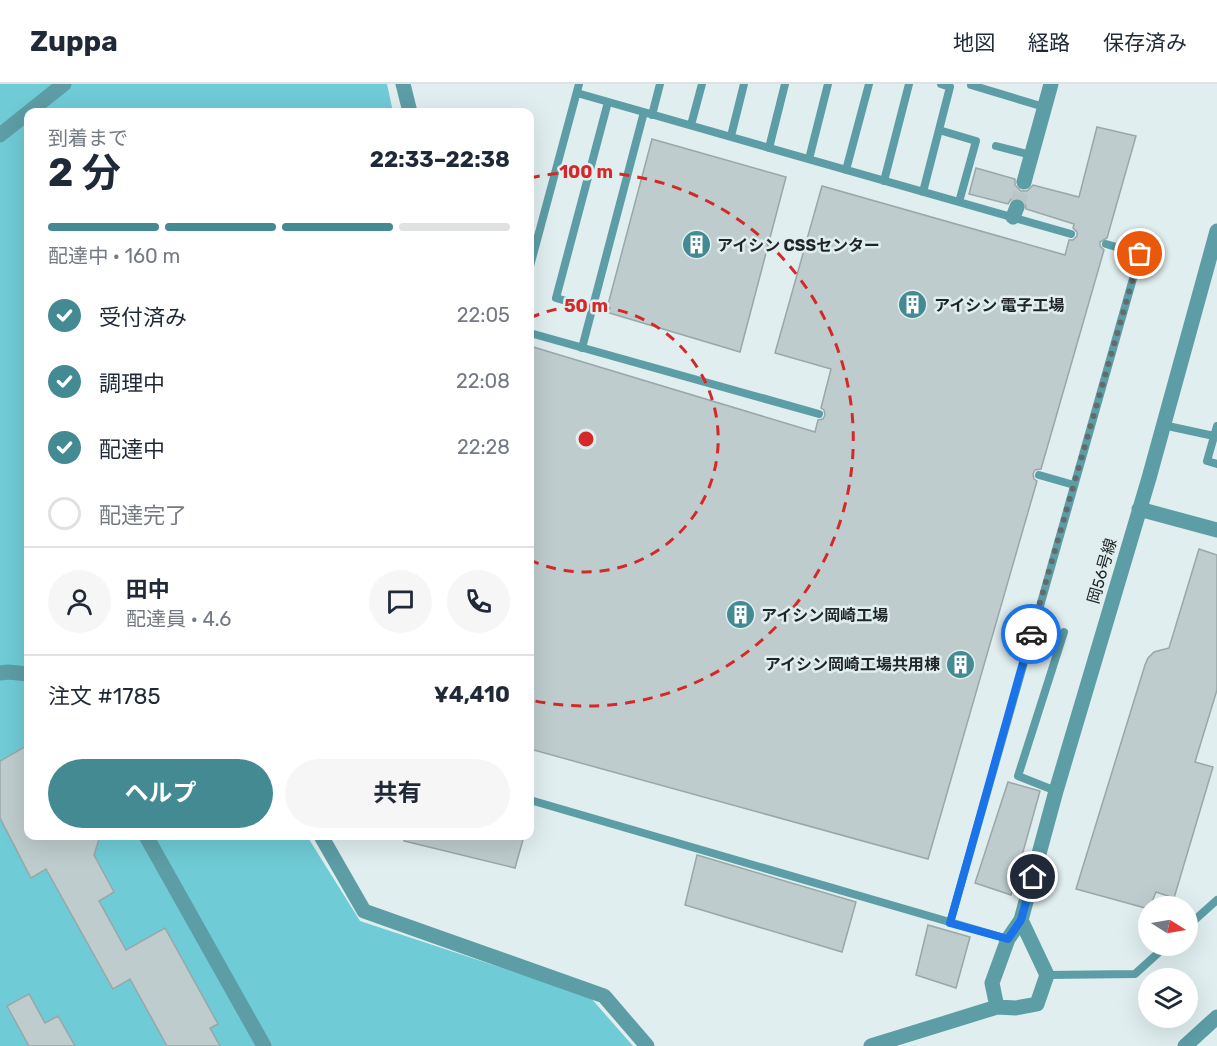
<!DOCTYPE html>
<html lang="ja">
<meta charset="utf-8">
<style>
:root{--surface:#fff;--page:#f6f6f7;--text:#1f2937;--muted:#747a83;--line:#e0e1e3;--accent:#448a93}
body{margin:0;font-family:Rubik,"Noto Sans JP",sans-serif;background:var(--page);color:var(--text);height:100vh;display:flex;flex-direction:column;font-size:22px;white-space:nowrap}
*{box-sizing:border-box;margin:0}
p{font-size:20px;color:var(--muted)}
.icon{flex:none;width:33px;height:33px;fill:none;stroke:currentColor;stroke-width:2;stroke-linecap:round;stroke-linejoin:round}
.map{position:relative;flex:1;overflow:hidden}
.details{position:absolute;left:24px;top:24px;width:510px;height:732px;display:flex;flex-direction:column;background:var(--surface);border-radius:12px;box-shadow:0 6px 24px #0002}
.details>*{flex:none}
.needle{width:39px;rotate:101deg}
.tools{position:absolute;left:1138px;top:812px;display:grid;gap:12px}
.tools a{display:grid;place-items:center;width:60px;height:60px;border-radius:50%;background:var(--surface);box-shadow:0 6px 24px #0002;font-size:30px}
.pin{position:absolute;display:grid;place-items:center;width:51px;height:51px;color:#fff;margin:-26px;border:3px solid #fff;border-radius:50%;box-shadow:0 2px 6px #0007}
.courier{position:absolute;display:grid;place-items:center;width:60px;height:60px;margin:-30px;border:4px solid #1a73e8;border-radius:50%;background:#fff;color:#222;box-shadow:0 2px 8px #0007}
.head em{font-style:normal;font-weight:700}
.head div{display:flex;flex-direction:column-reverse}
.head{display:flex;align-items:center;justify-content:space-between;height:102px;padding:0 24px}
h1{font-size:39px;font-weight:700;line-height:45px}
.bar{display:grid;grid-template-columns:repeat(4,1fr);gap:9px 6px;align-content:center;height:72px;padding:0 24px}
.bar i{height:8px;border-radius:4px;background:var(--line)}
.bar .on{background:var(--accent)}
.bar p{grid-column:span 4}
.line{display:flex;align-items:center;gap:15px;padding:0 24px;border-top:2px solid var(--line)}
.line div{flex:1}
.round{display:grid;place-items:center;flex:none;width:63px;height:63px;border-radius:32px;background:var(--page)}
ol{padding:0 24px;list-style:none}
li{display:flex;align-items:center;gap:18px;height:66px}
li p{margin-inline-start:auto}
li .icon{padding:6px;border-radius:50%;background:var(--accent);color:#fff;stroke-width:4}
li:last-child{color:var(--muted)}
li i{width:33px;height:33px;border:3px solid var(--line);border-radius:50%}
.action{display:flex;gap:12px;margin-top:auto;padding:12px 24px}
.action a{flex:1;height:69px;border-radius:36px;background:var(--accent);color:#fff;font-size:24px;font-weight:700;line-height:69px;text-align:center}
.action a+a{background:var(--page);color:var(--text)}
header{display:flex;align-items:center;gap:36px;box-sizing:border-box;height:84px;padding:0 30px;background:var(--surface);border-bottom:2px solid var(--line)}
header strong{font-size:28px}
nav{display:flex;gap:33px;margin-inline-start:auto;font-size:21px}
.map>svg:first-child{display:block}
.forest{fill:#6fcbd6}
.building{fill:#becccd;stroke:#99a7a8;stroke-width:1.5}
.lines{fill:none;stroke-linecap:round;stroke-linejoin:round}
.minor-tunnel{stroke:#b9c6c7;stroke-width:15;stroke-dasharray:15 8;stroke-linecap:butt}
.service{stroke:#5d9da5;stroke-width:8}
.minor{stroke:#5d9da5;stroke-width:15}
.tertiary{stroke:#5d9da5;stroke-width:15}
.done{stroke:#636b6c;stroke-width:6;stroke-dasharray:0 10.8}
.route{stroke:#1a73e8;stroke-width:8}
.ring{fill:none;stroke:#d62828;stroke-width:3;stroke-dasharray:10 8}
.labels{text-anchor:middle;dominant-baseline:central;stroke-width:5;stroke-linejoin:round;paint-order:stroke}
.poi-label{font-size:16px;font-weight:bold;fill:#1f2425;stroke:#e0eeef;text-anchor:start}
.street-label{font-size:16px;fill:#1f2425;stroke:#e0eeef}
.centre{fill:#d62828;stroke:#e0eeef;stroke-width:3}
.ring-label{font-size:18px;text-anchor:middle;font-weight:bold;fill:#d62828;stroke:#e0eeef;stroke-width:5;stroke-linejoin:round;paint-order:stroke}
</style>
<header>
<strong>Zuppa</strong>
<nav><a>地図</a><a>経路</a><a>保存済み</a></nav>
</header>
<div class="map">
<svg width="1217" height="962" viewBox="0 0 1217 962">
<rect width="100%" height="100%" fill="#e0eeef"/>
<path class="forest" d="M 0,0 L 387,0 L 393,28 L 28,28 L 28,752 L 307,752 L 360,837 L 590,913 L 633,962 L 0,962 Z"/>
<path class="building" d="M 1097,43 L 1136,52 L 1107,154 L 1100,158 L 1100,162 L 1104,166 L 1041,385 L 1035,386 L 1033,390 L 1034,395 L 1037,397 L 928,775 L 530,665 L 530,262 L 815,348 L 818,336 L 823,335 L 825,331 L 824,326 L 821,324 L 831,285 L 775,269 L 822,102 L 1065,171 L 1069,156 L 1073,156 L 1077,152 L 1077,148 L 1073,144 L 1074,140 L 1026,125 L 1025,117 L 1020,114 L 1011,115 L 1008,120 L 969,110 L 976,84 L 1015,95 L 1015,101 L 1021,107 L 1027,107 L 1033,101 L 1079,113 Z
M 652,55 L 786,93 L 740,268 L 606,228 Z
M 1199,465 L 1217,471 L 1217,606 L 1195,678 L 1213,683 L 1174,814 L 1156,808 L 1149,825 L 1076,805 L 1145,581 L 1148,574 L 1154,568 L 1169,564 Z
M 28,661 L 28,752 L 100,752 L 94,771 L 114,808 L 99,817 L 126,866 L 165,844 L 218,940 L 210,944 L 220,962 L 167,962 L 130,895 L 113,905 L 46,785 L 31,794 L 0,734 L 0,677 Z
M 1008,698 L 1040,707 L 1011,811 L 975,799 Z
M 405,752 L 524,752 L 515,784 L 404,757 Z
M 697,771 L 856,818 L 842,868 L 685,821 Z
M 928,841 L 970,853 L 956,904 L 916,891 Z
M 29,910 L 45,939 L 58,932 L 75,962 L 29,962 L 7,922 Z"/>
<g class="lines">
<path class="minor-tunnel" d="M 1017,123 L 1024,98"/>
<path class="service" d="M 971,1 L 1044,23
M 577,9 L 1071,150
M 652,31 L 660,0
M 691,41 L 702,0
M 939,46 L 976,57 L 959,118
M 731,52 L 744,0
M 996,62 L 1031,71
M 769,64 L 785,0
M 809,75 L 828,0
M 846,86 L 869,0
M 884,97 L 909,0
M 923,108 L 950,3 L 941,0
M 530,182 L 579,0
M 593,225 L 556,214 L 608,18
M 530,249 L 819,330
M 582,264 L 644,28
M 1163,341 L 1214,352
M 1217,342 L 1207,377 L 1217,380
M 1039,391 L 1074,401
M 1056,707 L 1018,692 L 1064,548
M 530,716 L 1008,855
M 950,839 L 1140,170 L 1106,160
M 1188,842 L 1217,816
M 1047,891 L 1135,890 L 1167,861"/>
<path class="minor" d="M 403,0 L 410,28
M 0,51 L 64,0
M 1024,98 L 1051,0
M 1013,133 L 1017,123
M 0,589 L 8,588 L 28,590
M 146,752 L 264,962
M 321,752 L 364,827 L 604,912 L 647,962
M 871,962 L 997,923 L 1016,924 L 1037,920 L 1047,891 L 1021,836 L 1008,855 L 992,899 L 997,923
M 1185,962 L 1217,933"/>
<path class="tertiary" d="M 1139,425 L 1217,446
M 1021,836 L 1056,707 L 1149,394 L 1217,147"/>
</g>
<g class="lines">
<path class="done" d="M 1031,550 L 1140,170"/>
<path class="route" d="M 1031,550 L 950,839 L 1008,855 L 1021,836 L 1033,793"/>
</g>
<g class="ring">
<path d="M530 234A133 133 0 1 1 530 476"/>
<path d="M530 94A267 267 0 1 1 530 616"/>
</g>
<defs>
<symbol id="building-disc" viewBox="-11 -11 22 22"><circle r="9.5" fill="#448a93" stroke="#e0eeef"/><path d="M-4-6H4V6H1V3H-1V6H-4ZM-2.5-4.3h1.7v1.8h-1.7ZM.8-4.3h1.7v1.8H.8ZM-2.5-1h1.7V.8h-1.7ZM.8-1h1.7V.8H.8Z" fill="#fff"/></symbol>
</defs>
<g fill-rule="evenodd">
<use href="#building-disc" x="680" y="144" width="33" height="33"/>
<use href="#building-disc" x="896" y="204" width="33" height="33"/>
<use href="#building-disc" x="724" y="514" width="33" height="33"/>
<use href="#building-disc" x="944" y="564" width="33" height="33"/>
</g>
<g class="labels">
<g class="poi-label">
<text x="717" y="161">アイシン CSSセンター</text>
<text x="934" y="221">アイシン 電子工場</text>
<text x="761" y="531">アイシン岡崎工場</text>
<text x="940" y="580" text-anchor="end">アイシン岡崎工場共用棟</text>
</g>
<g class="street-label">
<text transform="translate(1102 487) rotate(-74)">岡56号線</text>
</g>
</g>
<circle cx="586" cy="355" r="9" class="centre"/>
<g class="ring-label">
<text x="586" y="94">100 m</text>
<text x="586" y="228">50 m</text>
</g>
</svg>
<div class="tools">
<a><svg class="needle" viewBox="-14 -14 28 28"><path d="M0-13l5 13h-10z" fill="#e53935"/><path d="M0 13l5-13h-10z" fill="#747a83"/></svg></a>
<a><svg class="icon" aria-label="layers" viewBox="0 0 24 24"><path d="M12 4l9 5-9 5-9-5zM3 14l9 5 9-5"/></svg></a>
</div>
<div class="pin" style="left:1140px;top:170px;background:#ea580c"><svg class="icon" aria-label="bag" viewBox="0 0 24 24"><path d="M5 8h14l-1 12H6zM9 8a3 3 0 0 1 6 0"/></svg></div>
<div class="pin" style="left:1033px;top:793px;background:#1f2937"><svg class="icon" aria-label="home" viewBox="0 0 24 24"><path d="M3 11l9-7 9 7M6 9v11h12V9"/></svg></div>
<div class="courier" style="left:1031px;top:550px"><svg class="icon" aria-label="car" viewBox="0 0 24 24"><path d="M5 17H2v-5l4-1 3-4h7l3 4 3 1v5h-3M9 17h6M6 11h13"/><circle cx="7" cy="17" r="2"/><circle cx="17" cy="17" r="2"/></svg></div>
<section class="details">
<div class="head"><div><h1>2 分</h1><p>到着まで</p></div><em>22:33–22:38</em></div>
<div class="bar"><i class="on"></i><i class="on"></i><i class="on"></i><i></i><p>配達中 · 160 m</p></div>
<ol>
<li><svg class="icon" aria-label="check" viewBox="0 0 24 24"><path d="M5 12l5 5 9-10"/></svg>受付済み<p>22:05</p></li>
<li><svg class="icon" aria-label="check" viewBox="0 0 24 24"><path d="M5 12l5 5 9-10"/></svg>調理中<p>22:08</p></li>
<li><svg class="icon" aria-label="check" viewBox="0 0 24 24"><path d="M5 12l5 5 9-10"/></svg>配達中<p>22:28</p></li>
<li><i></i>配達完了</li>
</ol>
<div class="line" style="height:108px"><a class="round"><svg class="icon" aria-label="person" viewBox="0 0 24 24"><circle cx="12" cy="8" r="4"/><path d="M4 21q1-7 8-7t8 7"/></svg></a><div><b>田中</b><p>配達員 · 4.6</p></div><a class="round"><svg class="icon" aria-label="chat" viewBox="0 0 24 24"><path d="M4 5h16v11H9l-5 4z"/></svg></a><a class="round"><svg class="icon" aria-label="phone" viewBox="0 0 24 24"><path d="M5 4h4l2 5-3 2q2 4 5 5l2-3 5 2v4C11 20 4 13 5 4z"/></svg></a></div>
<div class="line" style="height:78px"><div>注文 #1785</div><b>¥4,410</b></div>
<div class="action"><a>ヘルプ</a><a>共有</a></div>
</section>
</div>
